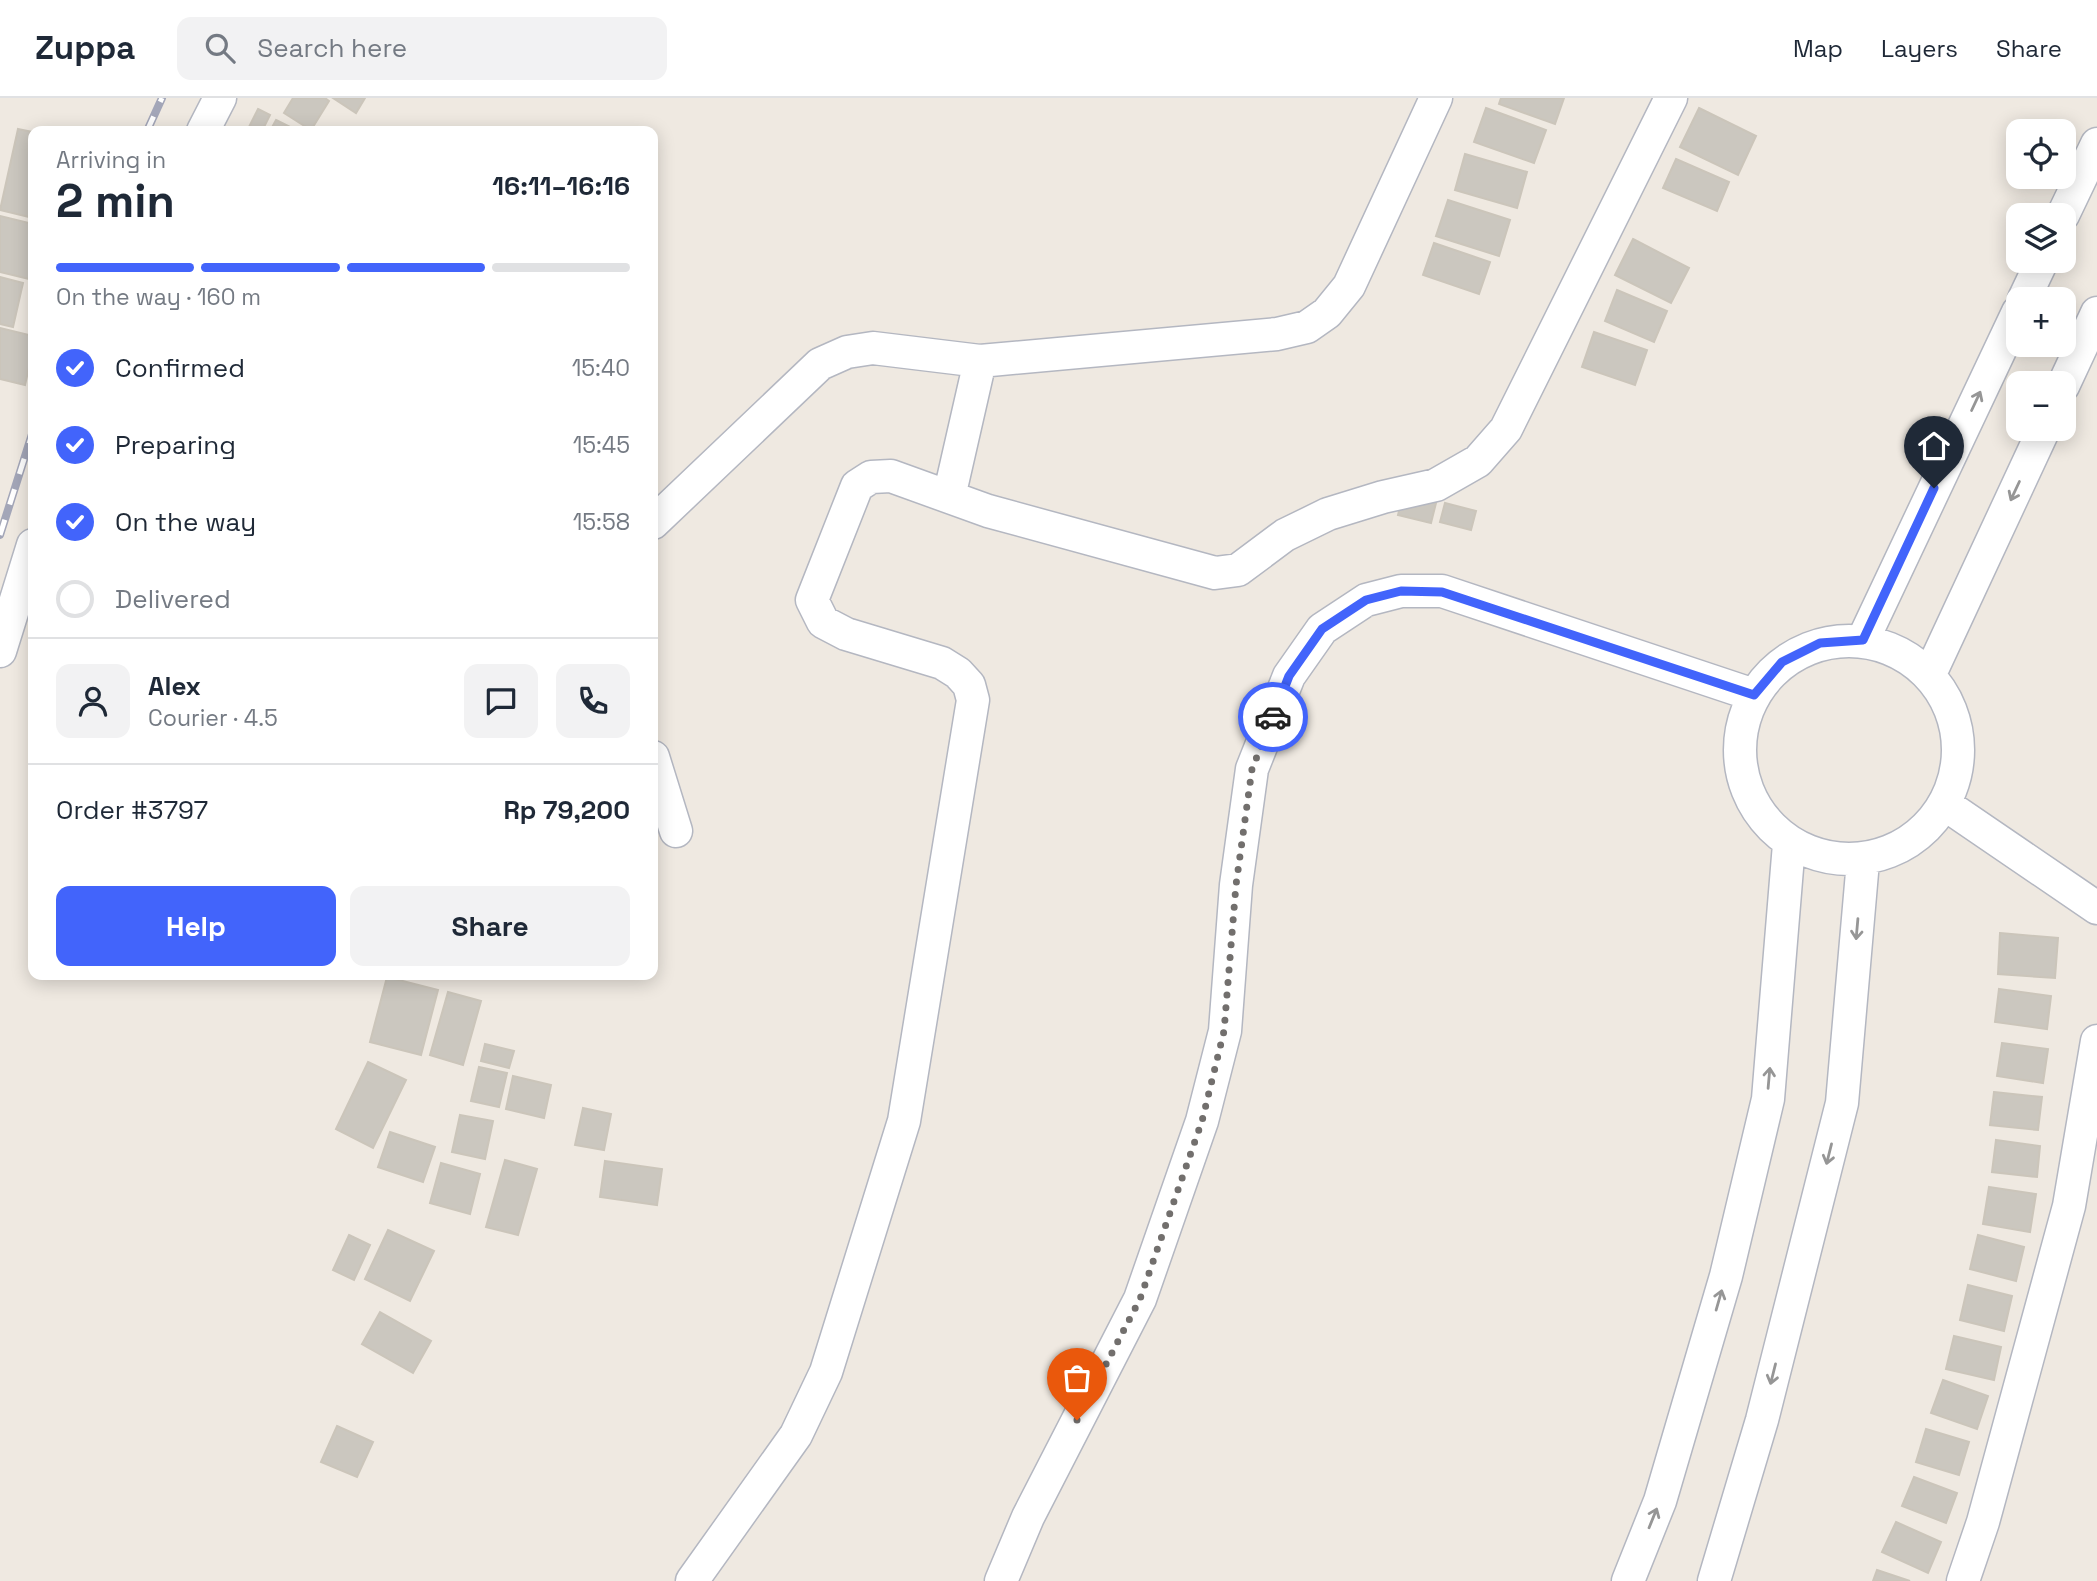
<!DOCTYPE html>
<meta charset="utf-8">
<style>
:root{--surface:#fff;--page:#f2f2f3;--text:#1f2937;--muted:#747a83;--line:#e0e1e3;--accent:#4264fb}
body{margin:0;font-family:"Space Grotesk",sans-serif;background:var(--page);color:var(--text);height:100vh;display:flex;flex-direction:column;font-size:26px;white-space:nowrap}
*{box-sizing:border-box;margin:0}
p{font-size:23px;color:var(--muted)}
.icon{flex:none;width:38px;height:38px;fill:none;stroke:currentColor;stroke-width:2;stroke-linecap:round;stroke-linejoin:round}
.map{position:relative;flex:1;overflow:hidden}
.sheet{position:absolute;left:28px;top:28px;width:630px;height:854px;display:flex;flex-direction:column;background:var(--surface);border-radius:14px;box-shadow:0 4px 18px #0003}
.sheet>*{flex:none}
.fabs{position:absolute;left:2006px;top:21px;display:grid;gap:14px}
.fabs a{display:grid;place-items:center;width:70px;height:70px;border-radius:14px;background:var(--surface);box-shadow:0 4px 18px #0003;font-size:35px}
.pin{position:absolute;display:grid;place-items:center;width:60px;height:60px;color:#fff;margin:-72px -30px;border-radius:50% 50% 50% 0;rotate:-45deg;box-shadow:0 0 7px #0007}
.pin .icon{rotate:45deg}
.courier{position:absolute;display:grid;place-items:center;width:70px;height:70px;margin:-35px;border:5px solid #4264fb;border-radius:50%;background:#fff;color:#222;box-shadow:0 2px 9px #0007}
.overview em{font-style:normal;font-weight:700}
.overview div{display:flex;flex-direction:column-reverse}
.overview{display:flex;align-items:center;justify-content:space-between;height:119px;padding:0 28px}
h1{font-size:46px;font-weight:700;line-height:52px}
.bar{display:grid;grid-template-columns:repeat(4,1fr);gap:10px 7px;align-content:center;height:84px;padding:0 28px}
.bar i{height:9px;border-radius:5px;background:var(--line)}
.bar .active{background:var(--accent)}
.bar p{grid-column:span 4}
.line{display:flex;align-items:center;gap:18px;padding:0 28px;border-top:2px solid var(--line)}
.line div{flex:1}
.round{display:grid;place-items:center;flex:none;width:74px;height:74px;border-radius:14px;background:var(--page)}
ol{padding:0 28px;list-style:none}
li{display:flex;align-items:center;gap:21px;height:77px}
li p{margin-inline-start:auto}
li .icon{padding:7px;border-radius:50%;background:var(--accent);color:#fff;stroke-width:4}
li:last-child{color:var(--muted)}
li i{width:38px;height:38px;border:4px solid var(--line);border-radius:50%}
.cta{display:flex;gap:14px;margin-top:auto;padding:14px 28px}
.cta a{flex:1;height:80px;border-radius:14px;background:var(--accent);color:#fff;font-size:28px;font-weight:700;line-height:80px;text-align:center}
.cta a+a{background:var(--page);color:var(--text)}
header{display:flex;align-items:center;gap:42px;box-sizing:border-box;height:98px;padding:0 35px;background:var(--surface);border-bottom:2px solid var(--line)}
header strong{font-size:33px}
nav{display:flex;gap:38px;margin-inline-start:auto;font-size:24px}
.search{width:490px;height:63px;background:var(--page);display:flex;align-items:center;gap:18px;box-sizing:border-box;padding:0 24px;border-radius:14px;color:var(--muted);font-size:26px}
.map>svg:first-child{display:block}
.building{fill:#cbc7bf;stroke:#cbc5ba;stroke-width:2}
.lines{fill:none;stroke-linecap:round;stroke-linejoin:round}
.street-casing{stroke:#b4b7c1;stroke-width:35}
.street{stroke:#fff;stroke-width:32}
.rail-casing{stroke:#a3a6b8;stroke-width:8}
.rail{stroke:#fff;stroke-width:5;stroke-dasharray:16;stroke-linecap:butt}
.oneway{stroke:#969696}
.done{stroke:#726f6d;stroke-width:7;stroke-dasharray:0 12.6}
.route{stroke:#4264fb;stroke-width:9}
</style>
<header>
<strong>Zuppa</strong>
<div class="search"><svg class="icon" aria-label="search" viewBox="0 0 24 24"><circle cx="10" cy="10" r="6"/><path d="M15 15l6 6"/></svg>Search here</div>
<nav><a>Map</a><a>Layers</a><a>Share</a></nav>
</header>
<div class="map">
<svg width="2097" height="1483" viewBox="0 0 2097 1483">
<rect width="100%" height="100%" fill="#efe9e1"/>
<path class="building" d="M 293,0 L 325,0 L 329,3 L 311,32 L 284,15 Z
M 333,0 L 365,0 L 356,15 Z
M 1501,0 L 1564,0 L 1555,26 L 1499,6 Z
M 1486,10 L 1546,32 L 1534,65 L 1474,44 Z
M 1699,10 L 1756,38 L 1738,77 L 1680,49 Z
M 258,11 L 270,17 L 262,33 L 247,33 Z
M 276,22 L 298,33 L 270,33 Z
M 18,31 L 33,34 L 33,120 L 0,112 Z
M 1465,56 L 1527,74 L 1517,110 L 1455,92 Z
M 1676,61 L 1729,84 L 1717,113 L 1663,90 Z
M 1448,102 L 1510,122 L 1499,158 L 1436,138 Z
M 0,118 L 33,126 L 33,182 L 0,174 Z
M 1633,141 L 1689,170 L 1671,205 L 1615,177 Z
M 1434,145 L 1490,164 L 1479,196 L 1423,177 Z
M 0,179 L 23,185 L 13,229 L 0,226 Z
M 1617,192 L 1667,213 L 1654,244 L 1605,223 Z
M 0,230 L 33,238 L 33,252 L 25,287 L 0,281 Z
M 1594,234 L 1647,252 L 1635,287 L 1582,269 Z
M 1403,397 L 1436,405 L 1431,425 L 1398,417 Z
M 1445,405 L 1476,413 L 1471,432 L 1440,424 Z
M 2000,835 L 2058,840 L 2055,880 L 1998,876 Z
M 387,879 L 438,892 L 421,957 L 370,944 Z
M 1999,891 L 2051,898 L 2047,931 L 1995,924 Z
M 448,894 L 481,903 L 463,967 L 430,957 Z
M 2002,945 L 2048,951 L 2043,985 L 1997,978 Z
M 485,946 L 514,953 L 509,970 L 481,963 Z
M 368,964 L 406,982 L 373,1050 L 336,1031 Z
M 479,969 L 507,975 L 499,1009 L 471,1003 Z
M 513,978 L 551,987 L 544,1020 L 506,1011 Z
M 1994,994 L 2042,999 L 2038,1032 L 1990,1027 Z
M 583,1010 L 611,1016 L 604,1052 L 575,1047 Z
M 460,1017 L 493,1023 L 485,1061 L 452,1054 Z
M 390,1034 L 435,1049 L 423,1084 L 378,1069 Z
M 1996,1042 L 2040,1048 L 2037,1079 L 1992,1074 Z
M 505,1062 L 537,1071 L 518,1137 L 486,1129 Z
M 605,1063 L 662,1071 L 657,1107 L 600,1099 Z
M 441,1065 L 480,1076 L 470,1116 L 430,1105 Z
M 1989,1089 L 2036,1096 L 2030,1134 L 1983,1126 Z
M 388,1132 L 434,1153 L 410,1203 L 365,1181 Z
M 349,1137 L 370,1147 L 354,1182 L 333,1172 Z
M 1978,1137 L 2024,1149 L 2016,1183 L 1970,1171 Z
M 1968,1187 L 2012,1198 L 2004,1233 L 1960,1222 Z
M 380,1214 L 431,1243 L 413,1275 L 362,1246 Z
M 1954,1238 L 2001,1249 L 1994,1282 L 1946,1271 Z
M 1943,1282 L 1988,1298 L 1977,1331 L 1931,1315 Z
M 337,1328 L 373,1344 L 357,1379 L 321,1364 Z
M 1926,1331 L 1969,1344 L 1959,1377 L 1916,1364 Z
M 1914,1379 L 1957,1395 L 1946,1425 L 1902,1408 Z
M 1896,1424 L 1941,1444 L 1928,1475 L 1882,1454 Z
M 1877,1472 L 1910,1483 L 1873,1483 Z"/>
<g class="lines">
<defs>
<path id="street" d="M 203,33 L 220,0
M 2063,117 L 2097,46
M 2024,201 L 2042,163
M 2063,288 L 2097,215
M 949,399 L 980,263 L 1277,236 L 1307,229 L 1327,215 L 1349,188 L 1436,0
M 653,425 L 820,266 L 847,254 L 873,250 L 980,263
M 1863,542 L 2018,214
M1740 652a109 109 0 1 1 218 0a109 109 0 1 1-218 0Z
M 0,553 L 33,447
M 1930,576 L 2044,331
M 653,659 L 676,733
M 1946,707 L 2097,810
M 692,1483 L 796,1337 L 826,1274 L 904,1023 L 973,602 L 969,587 L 958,575 L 942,565 L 846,536 L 823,524 L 812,502 L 857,388 L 871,379 L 891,378 L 988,413 L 1215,475 L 1238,472 L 1285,437 L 1328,416 L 1383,399 L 1436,387 L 1478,363 L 1506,331 L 1671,0
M 1001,1483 L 1028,1419 L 1140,1201 L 1202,1023 L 1225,933 L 1236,787 L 1252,671 L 1289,578 L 1322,531 L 1366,502 L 1401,493 L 1442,493 L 1754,597
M 1628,1483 L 1660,1403 L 1726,1178 L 1768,1001 L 1789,746
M 1714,1483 L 1762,1322 L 1842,1005 L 1863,763
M 1963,1483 L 1983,1424 L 2069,1108 L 2097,943"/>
</defs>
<use href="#street" class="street-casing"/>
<use href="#street" class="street"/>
<defs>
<path id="rail" d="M 147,33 L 162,0
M 0,437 L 33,333"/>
</defs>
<use href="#rail" class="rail-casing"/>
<use href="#rail" class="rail"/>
</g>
<defs><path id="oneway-shaft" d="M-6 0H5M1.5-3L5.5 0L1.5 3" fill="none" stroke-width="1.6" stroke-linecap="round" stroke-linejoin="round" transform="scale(1.75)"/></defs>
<g class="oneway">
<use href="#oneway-shaft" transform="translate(1976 303) rotate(-65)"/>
<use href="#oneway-shaft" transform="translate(2015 393) rotate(115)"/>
<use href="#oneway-shaft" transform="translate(1857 831) rotate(95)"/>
<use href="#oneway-shaft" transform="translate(1769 980) rotate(-85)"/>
<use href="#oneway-shaft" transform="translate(1829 1056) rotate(104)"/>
<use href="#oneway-shaft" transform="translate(1719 1202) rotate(-74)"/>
<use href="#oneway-shaft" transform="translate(1773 1276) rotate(104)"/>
<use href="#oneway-shaft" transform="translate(1653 1420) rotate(-68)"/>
</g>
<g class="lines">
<path class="done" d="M 1077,1322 L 1140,1201 L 1202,1023 L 1224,933 L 1236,787 L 1252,671 L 1273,619"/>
<path class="route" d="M 1273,619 L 1289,578 L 1322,531 L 1366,502 L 1401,493 L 1442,494 L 1754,597 L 1782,564 L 1820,545 L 1863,542 L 1934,390"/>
</g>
</svg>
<div class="fabs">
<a><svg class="icon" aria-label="locate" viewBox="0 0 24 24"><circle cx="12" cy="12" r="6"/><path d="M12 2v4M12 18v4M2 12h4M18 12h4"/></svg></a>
<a><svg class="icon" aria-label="layers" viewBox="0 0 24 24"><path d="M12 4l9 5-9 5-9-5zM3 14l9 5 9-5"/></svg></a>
<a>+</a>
<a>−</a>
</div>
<div class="pin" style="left:1077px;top:1322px;background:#ea580c"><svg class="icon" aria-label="bag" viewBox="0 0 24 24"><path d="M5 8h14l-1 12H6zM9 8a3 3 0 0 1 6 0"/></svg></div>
<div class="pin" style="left:1934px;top:390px;background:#1f2937"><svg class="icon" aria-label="home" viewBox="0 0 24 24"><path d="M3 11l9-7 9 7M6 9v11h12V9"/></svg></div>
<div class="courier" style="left:1273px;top:619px"><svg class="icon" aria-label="car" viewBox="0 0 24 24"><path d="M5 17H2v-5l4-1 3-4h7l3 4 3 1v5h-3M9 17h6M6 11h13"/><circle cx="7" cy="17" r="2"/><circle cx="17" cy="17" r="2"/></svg></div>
<section class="sheet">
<div class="overview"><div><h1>2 min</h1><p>Arriving in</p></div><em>16:11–16:16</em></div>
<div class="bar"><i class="active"></i><i class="active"></i><i class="active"></i><i></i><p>On the way · 160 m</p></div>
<ol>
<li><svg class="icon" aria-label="check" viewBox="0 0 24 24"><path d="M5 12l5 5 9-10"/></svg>Confirmed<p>15:40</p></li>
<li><svg class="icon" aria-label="check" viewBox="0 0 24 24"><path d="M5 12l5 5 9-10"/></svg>Preparing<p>15:45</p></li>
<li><svg class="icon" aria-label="check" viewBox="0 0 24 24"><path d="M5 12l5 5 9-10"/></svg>On the way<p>15:58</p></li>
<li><i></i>Delivered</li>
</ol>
<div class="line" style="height:126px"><a class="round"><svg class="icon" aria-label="person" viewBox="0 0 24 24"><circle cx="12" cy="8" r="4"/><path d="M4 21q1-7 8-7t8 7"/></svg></a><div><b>Alex</b><p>Courier · 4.5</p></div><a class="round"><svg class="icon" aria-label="chat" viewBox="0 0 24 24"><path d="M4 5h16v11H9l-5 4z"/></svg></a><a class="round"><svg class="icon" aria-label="phone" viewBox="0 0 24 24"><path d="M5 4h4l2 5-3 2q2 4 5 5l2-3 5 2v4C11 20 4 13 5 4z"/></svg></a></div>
<div class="line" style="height:91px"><div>Order #3797</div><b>Rp 79,200</b></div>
<div class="cta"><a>Help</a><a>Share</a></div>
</section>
</div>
